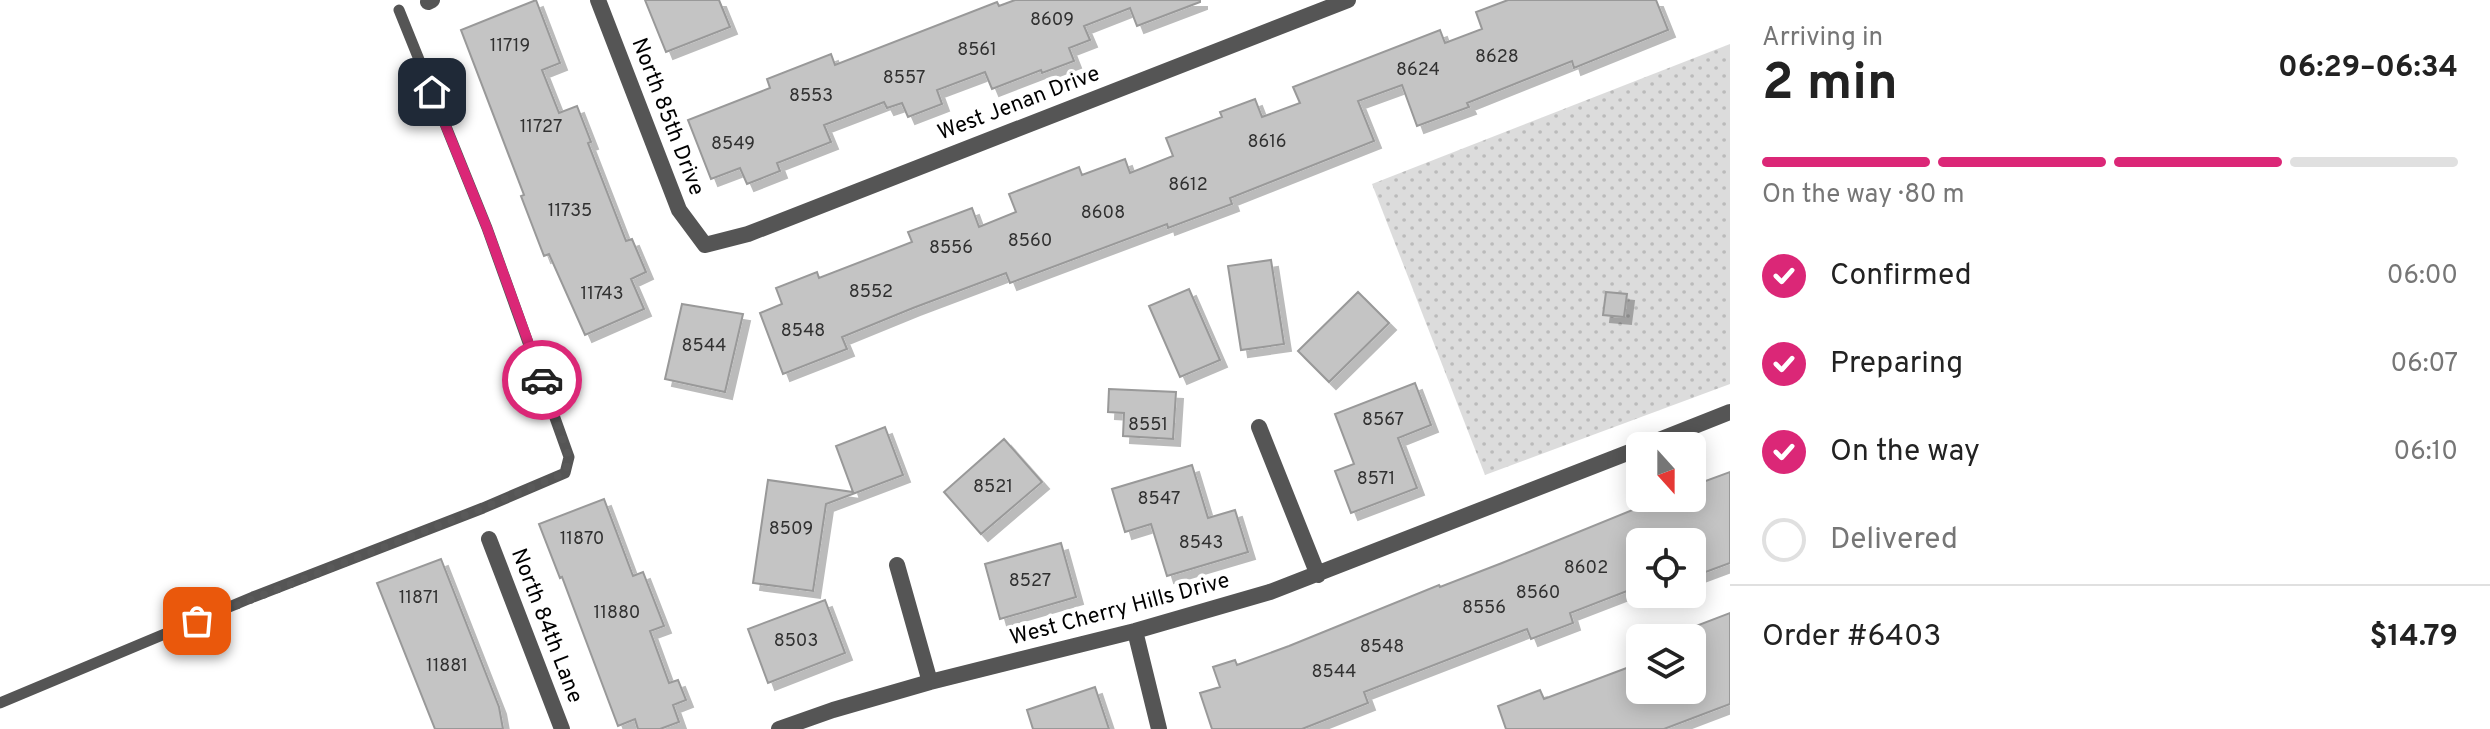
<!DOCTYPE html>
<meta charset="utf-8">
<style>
:root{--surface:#fff;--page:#f2f2f2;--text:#222;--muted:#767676;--line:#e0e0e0;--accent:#db2777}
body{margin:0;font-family:Overpass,sans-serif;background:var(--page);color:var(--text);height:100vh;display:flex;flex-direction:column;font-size:30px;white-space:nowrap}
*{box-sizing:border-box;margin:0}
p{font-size:26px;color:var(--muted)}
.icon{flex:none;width:44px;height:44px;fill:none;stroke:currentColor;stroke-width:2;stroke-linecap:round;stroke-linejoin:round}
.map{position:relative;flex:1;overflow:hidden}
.panel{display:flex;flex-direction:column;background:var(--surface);width:760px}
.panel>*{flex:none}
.needle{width:52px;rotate:159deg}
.controls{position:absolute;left:1626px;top:432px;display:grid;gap:16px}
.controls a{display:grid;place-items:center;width:80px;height:80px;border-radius:12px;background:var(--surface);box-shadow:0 4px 20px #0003;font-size:40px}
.pin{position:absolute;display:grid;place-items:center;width:68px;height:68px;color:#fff;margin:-34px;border-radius:16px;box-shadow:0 4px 12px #0006}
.courier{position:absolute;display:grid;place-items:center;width:80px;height:80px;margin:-40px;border:6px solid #db2777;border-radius:50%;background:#fff;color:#222;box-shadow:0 2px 10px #0007}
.overview em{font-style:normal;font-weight:700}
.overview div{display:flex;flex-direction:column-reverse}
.overview{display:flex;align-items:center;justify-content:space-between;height:136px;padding:0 32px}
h1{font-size:52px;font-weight:700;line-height:60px}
.bar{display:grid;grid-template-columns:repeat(4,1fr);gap:12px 8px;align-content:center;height:96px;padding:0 32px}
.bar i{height:10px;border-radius:6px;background:var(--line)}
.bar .on{background:var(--accent)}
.bar p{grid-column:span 4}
.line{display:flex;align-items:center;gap:20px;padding:0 32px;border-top:2px solid var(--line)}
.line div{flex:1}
ol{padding:0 32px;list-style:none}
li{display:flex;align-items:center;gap:24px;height:88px}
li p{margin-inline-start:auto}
li .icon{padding:8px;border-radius:50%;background:var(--accent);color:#fff;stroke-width:4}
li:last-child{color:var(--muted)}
li i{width:44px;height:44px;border:4px solid var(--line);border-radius:50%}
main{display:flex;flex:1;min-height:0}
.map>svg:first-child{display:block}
.park{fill:url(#park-dots)}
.building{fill:#c4c4c4;stroke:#999;stroke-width:2;filter:url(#shadow)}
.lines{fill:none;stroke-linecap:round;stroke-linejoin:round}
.service{stroke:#555;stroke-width:11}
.minor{stroke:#555;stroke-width:16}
.done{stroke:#595959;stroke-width:8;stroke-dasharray:0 14.4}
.route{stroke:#db2777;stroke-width:10}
.labels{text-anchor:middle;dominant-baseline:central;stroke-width:8;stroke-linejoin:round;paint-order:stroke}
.number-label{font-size:18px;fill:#313131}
.street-label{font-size:22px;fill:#000;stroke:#fff}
</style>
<main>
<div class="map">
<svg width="1730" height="729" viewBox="0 0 1730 729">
<defs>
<pattern id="park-dots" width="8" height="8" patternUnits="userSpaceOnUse" patternTransform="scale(2)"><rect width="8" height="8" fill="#dcdcdc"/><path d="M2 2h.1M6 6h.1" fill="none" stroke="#bbb" stroke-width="1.8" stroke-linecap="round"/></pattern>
<filter id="shadow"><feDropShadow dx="7" dy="7" stdDeviation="0" flood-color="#0004"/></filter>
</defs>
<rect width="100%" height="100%" fill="#fff"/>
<path class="park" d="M 1730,44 L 1730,384 L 1485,475 L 1372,184 Z"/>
<path class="building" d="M 536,0 L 560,63 L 542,70 L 559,113 L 577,106 L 591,142 L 588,143 L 626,241 L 632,239 L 646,272 L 631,279 L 644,309 L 585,335 L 549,254 L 544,256 L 521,196 L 524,195 L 461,30 Z
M 645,0 L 719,0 L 730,27 L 666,52 Z
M 1015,0 L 1200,0 L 1200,2 L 1137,26 L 1130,8 L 1084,26 L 1090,40 L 1069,48 L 1074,61 L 1042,73 L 1041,70 L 992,89 L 985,72 L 937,90 L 942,104 L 908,117 L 902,103 L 887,108 L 884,102 L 824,125 L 831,142 L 777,163 L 780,171 L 747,184 L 740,168 L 711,179 L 688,120 L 770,88 L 767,79 L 831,54 L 835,65 L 997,2 L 999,6 Z
M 1508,0 L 1656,0 L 1668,30 L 1574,68 L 1572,61 L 1467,103 L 1469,107 L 1417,126 L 1402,85 L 1358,101 L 1374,141 L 1230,198 L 1232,204 L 1168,228 L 1167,224 L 1010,283 L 1006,273 L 913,308 L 842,337 L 847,349 L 783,374 L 760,313 L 782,304 L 776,288 L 817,272 L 819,278 L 912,242 L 908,232 L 972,208 L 979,227 L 1016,212 L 1009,194 L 1079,167 L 1082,175 L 1125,159 L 1130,173 L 1173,156 L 1166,138 L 1222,117 L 1220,112 L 1255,99 L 1262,117 L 1300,103 L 1293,87 L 1440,30 L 1445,43 L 1482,29 L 1476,12 Z
M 1271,260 L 1284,344 L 1241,350 L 1228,266 Z
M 1189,289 L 1220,360 L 1180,377 L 1149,306 Z
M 1358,292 L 1389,323 L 1329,382 L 1298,351 Z
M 1606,292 L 1627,294 L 1624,317 L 1603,315 Z
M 682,304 L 743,314 L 725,392 L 665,379 Z
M 1415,383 L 1431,425 L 1398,438 L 1417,488 L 1351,513 L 1335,471 L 1354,464 L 1335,414 Z
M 1109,389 L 1176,392 L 1173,439 L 1123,436 L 1124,413 L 1108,412 Z
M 885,427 L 903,475 L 826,504 L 813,591 L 753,583 L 768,480 L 853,492 L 836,446 Z
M 1004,439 L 1042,482 L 981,534 L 944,492 Z
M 1192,465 L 1208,518 L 1235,510 L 1248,552 L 1167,576 L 1151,524 L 1125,532 L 1112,489 Z
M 1730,472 L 1730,563 L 1692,577 L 1692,542 L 1640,542 L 1640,586 L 1570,613 L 1573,623 L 1531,639 L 1527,629 L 1364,692 L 1368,703 L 1302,729 L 1212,729 L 1200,693 L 1220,687 L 1213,667 L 1235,660 L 1237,665 L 1289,646 L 1439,585 L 1440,587 L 1502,563 L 1662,498 L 1692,498 L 1692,486 Z
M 604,499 L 633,576 L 643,572 L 664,626 L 650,631 L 669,683 L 678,680 L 686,700 L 673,705 L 679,722 L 660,729 L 638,729 L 635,719 L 618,726 L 562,577 L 560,578 L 539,524 Z
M 1061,543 L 1076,597 L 1000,619 L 985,564 Z
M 441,559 L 499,707 L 503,729 L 435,729 L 377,583 Z
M 825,600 L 845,653 L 768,683 L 748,629 Z
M 1730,613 L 1730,704 L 1664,729 L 1506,729 L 1498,706 L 1540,690 L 1544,699 L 1640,663 L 1640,690 L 1692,690 L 1692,643 L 1704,638 L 1670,636 Z
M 1095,687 L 1109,729 L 1033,729 L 1027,710 Z"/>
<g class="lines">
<path class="service" d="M 0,703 L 253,597 L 483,508 L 565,473 L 569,457 L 487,228 L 399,10"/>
<path class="minor" d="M 598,0 L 679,210 L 705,245 L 748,234 L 1348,0
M 428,2 L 432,0
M 1259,427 L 1318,575
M 1644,446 L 1730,412
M 489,539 L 562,729
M 897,565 L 930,682
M 1135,631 L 1159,729
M 779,729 L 833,710 L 930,682 L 1135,631 L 1270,592 L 1640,448"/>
</g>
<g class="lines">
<path class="done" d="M 197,621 L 483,508 L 565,473 L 569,457 L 542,380"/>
<path class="route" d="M 432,92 L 487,228 L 542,380"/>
</g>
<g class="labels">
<g class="number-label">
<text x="1052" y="20">8609</text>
<text x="510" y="46">11719</text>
<text x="977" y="50">8561</text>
<text x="1497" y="57">8628</text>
<text x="1418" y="70">8624</text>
<text x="904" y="78">8557</text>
<text x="811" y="96">8553</text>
<text x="541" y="127">11727</text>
<text x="1267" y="142">8616</text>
<text x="733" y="144">8549</text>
<text x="1188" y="185">8612</text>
<text x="570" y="211">11735</text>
<text x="1103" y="213">8608</text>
<text x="1030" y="241">8560</text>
<text x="951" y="248">8556</text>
<text x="871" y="292">8552</text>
<text x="602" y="294">11743</text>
<text x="803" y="331">8548</text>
<text x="704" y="346">8544</text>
<text x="1383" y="420">8567</text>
<text x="1148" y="425">8551</text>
<text x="1376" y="479">8571</text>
<text x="993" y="487">8521</text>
<text x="1159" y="499">8547</text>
<text x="791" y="529">8509</text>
<text x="582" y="539">11870</text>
<text x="1201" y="543">8543</text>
<text x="1586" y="568">8602</text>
<text x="1030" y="581">8527</text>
<text x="1538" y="593">8560</text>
<text x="419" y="598">11871</text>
<text x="1484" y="608">8556</text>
<text x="617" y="613">11880</text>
<text x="796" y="641">8503</text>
<text x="1382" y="647">8548</text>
<text x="447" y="666">11881</text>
<text x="1334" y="672">8544</text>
</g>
<g class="street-label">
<text transform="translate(1019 104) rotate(-21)">West Jenan Drive</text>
<text transform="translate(667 117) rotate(69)">North 85th Drive</text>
<text transform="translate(1120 610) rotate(-15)">West Cherry Hills Drive</text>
<text transform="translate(546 626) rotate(69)">North 84th Lane</text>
</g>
</g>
</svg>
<div class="controls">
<a><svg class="needle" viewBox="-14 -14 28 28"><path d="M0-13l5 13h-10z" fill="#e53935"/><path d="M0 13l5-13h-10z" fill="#767676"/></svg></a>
<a><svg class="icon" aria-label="locate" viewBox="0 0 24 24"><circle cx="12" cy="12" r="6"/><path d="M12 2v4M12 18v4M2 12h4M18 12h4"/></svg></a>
<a><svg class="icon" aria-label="layers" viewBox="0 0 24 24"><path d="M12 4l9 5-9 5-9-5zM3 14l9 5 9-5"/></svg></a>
</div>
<div class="pin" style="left:197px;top:621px;background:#ea580c"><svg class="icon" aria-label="bag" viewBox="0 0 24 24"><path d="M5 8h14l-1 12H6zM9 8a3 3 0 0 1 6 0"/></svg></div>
<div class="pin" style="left:432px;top:92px;background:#1f2937"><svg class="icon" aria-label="home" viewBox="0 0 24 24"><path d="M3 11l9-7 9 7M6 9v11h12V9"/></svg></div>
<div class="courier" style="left:542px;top:380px"><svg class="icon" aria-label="car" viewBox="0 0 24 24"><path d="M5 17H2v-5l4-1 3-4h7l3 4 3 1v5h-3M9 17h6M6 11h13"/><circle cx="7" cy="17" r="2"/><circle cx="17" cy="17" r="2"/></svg></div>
</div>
<section class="panel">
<div class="overview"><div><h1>2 min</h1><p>Arriving in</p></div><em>06:29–06:34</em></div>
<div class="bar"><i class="on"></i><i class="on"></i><i class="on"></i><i></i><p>On the way · 80 m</p></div>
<ol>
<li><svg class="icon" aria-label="check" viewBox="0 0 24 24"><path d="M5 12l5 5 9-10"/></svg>Confirmed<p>06:00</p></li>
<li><svg class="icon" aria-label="check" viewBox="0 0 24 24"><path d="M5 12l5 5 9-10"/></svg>Preparing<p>06:07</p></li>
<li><svg class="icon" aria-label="check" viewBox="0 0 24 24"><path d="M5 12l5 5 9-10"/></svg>On the way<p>06:10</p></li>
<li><i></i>Delivered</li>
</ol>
<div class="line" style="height:104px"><div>Order #6403</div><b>$14.79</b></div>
</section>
</main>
